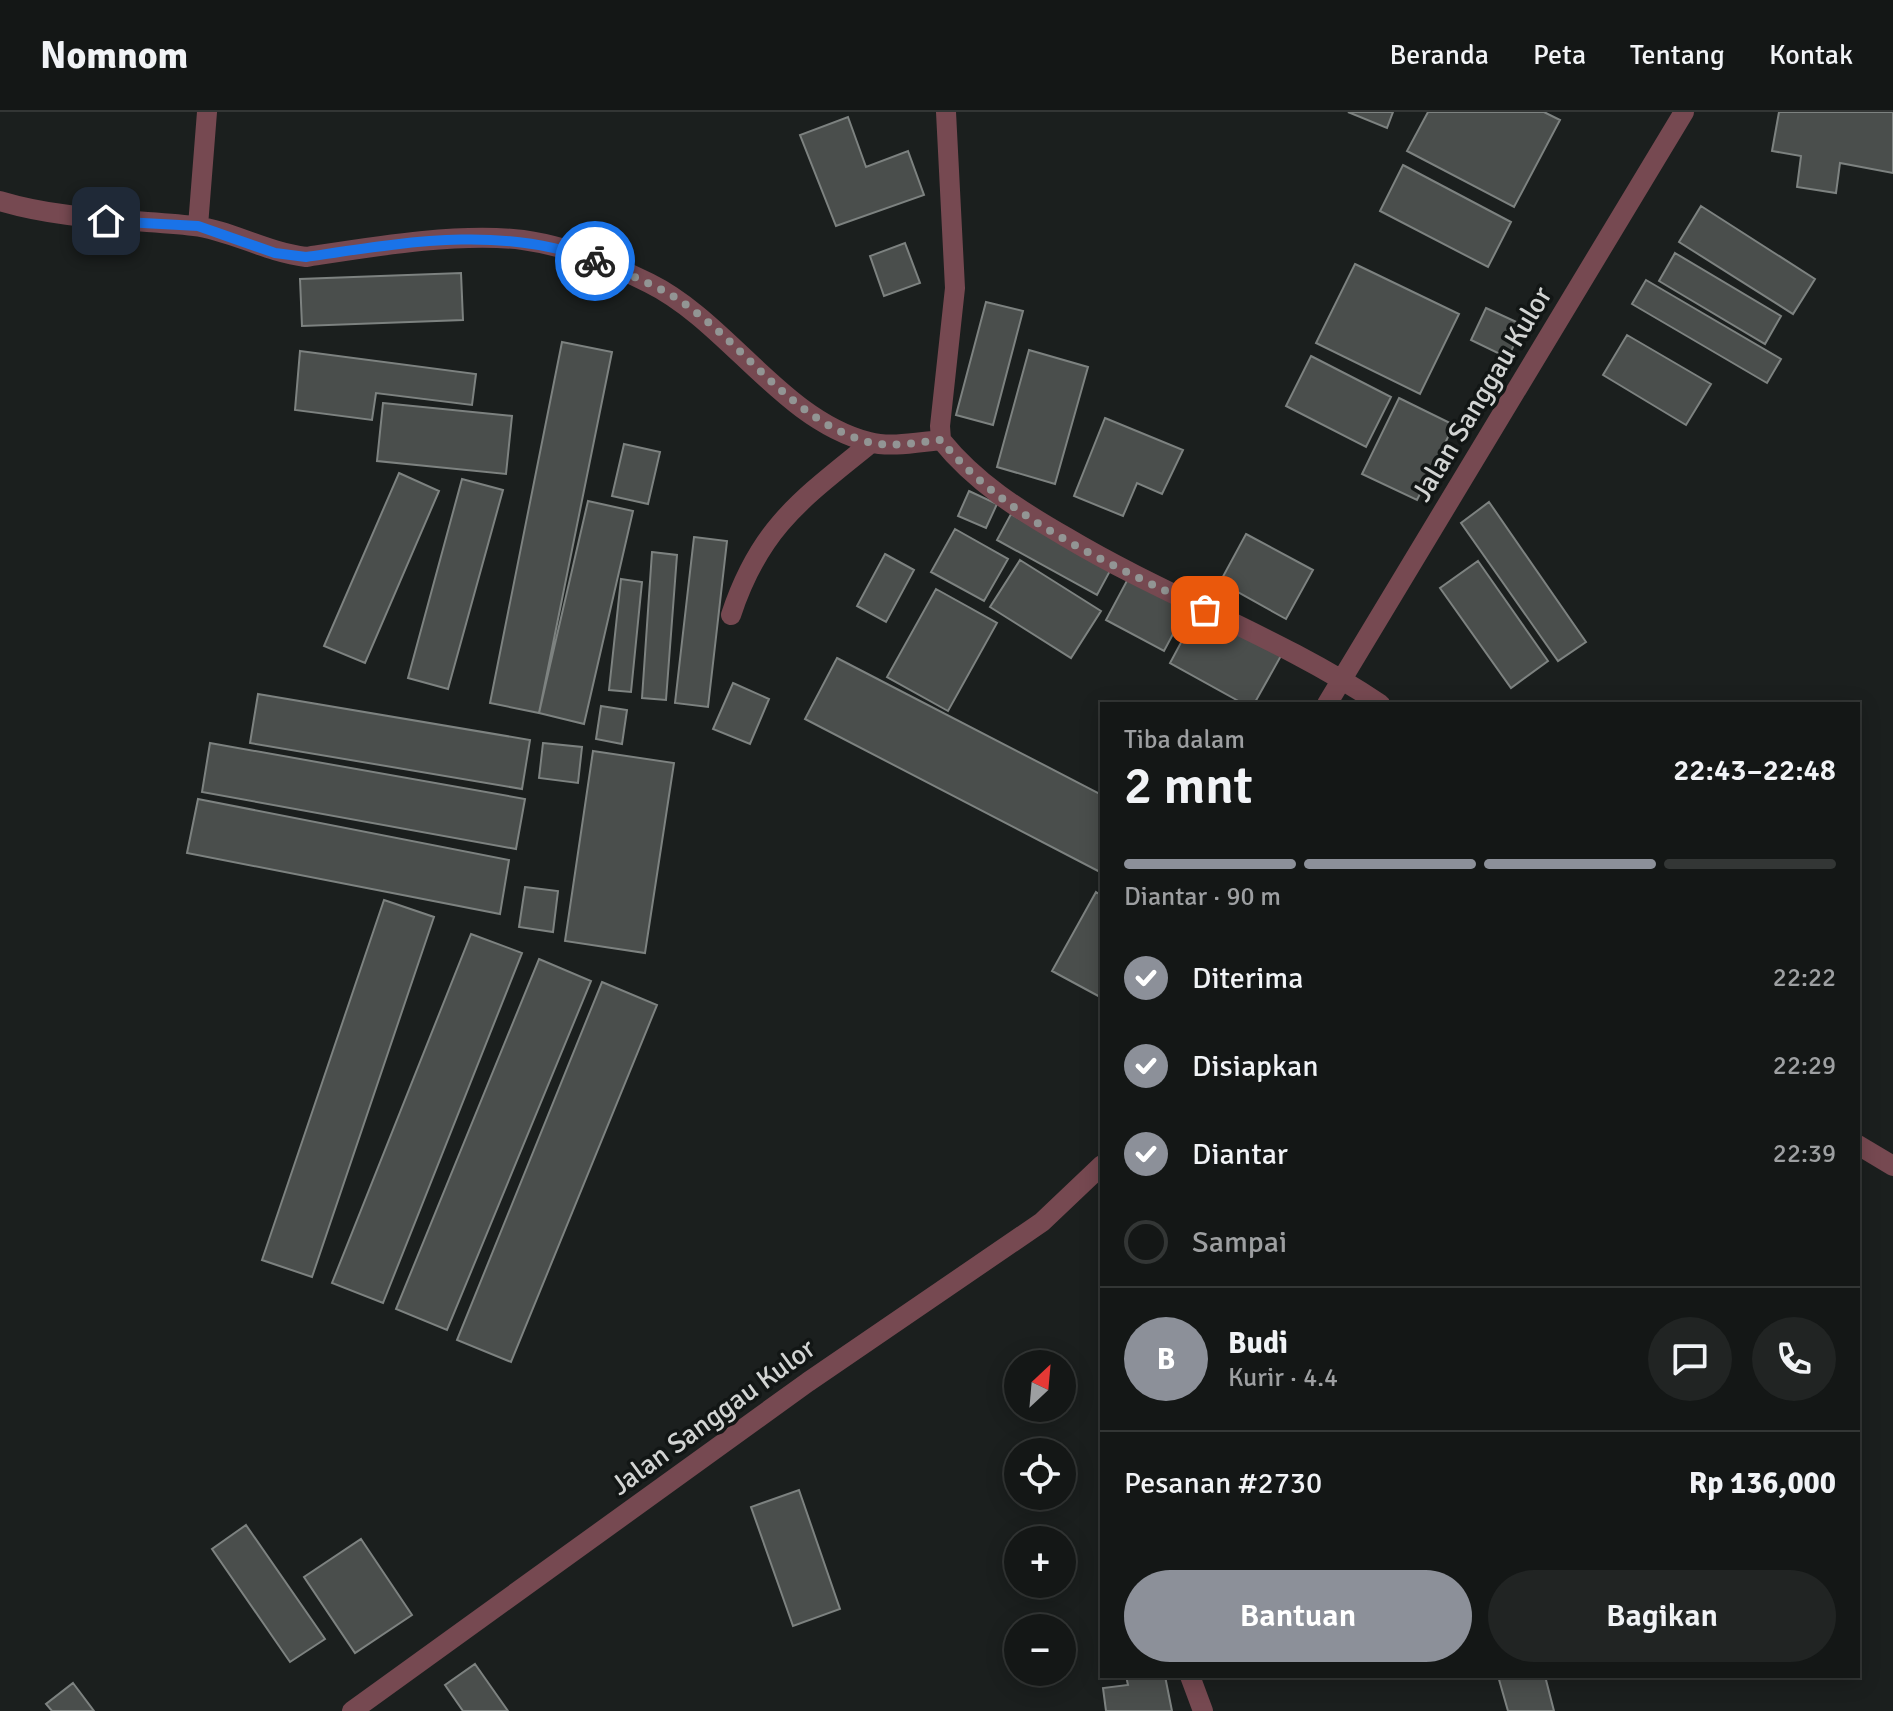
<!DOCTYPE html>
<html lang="id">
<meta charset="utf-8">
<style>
:root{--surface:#141716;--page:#212423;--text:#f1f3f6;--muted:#9d9fa1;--line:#333635;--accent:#8c9099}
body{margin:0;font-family:Signika,sans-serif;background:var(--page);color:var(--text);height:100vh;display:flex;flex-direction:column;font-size:30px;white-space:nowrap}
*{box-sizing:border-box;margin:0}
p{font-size:26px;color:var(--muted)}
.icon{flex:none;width:44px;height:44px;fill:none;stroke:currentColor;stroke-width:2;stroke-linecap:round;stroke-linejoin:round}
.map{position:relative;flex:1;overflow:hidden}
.details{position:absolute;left:1100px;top:590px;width:760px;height:976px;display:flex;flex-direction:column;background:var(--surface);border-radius:0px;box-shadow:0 4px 20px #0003,0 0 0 2px var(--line)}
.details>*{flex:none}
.needle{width:52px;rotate:26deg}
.tools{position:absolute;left:1004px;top:1238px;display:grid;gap:16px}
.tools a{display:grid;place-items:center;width:72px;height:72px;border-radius:50%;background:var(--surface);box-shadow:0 4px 20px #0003,0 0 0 2px var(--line);font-size:40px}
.pin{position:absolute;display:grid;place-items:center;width:68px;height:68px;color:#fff;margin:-34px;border-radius:16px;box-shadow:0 4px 12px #0006}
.courier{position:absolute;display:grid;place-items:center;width:80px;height:80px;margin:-40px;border:6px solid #1a73e8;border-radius:50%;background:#fff;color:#222;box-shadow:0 2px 10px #0007}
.head em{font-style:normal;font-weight:600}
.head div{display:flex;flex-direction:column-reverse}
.head{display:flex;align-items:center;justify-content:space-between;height:136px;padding:0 24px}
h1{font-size:52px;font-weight:600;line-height:60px}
.bar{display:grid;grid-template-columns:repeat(4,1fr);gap:12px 8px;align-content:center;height:96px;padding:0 24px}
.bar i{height:10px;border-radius:6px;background:var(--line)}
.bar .selected{background:var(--accent)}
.bar p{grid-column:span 4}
.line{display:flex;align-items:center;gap:20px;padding:0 24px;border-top:2px solid var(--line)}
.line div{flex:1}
.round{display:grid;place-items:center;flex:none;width:84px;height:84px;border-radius:42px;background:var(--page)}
ol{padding:0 24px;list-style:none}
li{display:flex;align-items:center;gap:24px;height:88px}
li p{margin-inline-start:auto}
li .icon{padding:8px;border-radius:50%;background:var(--accent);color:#fff;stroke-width:4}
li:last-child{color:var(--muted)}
li i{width:44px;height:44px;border:4px solid var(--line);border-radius:50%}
.primary-button{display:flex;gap:16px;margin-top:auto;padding:16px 24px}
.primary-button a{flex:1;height:92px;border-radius:48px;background:var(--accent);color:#fff;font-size:32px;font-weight:600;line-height:92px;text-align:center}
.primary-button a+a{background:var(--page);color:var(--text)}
header{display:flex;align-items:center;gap:48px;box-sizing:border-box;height:112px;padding:0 40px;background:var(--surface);border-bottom:2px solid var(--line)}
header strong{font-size:38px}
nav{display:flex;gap:44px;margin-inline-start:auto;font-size:28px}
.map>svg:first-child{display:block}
.building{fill:#4a4e4c;stroke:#7d8280;stroke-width:2}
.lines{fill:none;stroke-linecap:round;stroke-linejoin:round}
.minor{stroke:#764951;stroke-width:20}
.done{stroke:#929594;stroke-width:8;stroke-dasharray:0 14.4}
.route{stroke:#1a73e8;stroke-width:10}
.labels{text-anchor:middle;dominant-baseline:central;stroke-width:7;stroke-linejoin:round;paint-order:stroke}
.street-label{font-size:28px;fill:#d2d4d3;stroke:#121615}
</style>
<header>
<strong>Nomnom</strong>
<nav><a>Beranda</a><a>Peta</a><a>Tentang</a><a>Kontak</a></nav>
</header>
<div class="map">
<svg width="1893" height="1599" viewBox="0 0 1893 1599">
<rect width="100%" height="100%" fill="#1b1f1e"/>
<path class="building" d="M 1348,0 L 1393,0 L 1387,16 Z
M 1428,0 L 1544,0 L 1560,8 L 1514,95 L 1407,39 Z
M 1779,0 L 1893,0 L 1893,61 L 1840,51 L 1836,81 L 1797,75 L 1801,44 L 1772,39 Z
M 848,5 L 866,55 L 908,39 L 924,83 L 836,114 L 800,23 Z
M 1403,53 L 1511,110 L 1488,155 L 1380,99 Z
M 1701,94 L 1815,167 L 1793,202 L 1679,130 Z
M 905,131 L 920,171 L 884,184 L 870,144 Z
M 1675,141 L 1781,204 L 1765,232 L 1659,169 Z
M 1355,152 L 1459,202 L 1420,282 L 1316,231 Z
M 461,161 L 463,208 L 302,214 L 300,167 Z
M 1646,168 L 1781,247 L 1767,271 L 1632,192 Z
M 986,190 L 1023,199 L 993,313 L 956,303 Z
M 1486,196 L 1523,213 L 1508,246 L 1471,228 Z
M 1627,223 L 1711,272 L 1686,313 L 1603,263 Z
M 562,230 L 612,240 L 539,601 L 490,591 Z
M 1029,238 L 1088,255 L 1055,372 L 997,355 Z
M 300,239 L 476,262 L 472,293 L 376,281 L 372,308 L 295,298 Z
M 1311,244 L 1391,285 L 1366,335 L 1286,294 Z
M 1399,286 L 1454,313 L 1417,388 L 1362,362 Z
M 383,291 L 512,304 L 506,362 L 377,349 Z
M 1105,306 L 1183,338 L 1162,382 L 1137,371 L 1123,404 L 1074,384 Z
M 624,332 L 660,340 L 648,392 L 612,384 Z
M 399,361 L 439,379 L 365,551 L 324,534 Z
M 462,367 L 503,378 L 448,577 L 408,566 Z
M 969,379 L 997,392 L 986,416 L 958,404 Z
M 588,389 L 633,399 L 584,612 L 539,601 Z
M 1489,390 L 1586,530 L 1558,549 L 1461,411 Z
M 1011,402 L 1111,457 L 1097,483 L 997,428 Z
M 955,417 L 1008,447 L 984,489 L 931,460 Z
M 1246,422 L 1313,458 L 1286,507 L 1220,470 Z
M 694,425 L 727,429 L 708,595 L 675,591 Z
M 652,440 L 677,443 L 666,588 L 642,586 Z
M 885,442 L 914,458 L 886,510 L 857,494 Z
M 1020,448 L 1101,499 L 1071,546 L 990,495 Z
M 1478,449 L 1548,549 L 1511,576 L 1440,476 Z
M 1130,463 L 1188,494 L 1164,539 L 1106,508 Z
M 621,467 L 642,470 L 631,580 L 609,578 Z
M 936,477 L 997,511 L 948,599 L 887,565 Z
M 1199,497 L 1282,542 L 1254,592 L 1244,592 L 1170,551 Z
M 837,546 L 1102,683 L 1102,761 L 805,607 Z
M 733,571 L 769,587 L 750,632 L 713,617 Z
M 258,582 L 530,628 L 522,677 L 250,631 Z
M 601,594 L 627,598 L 622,632 L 596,627 Z
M 210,631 L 525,687 L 516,737 L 202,680 Z
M 543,631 L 582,635 L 578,671 L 539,666 Z
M 593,639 L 674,651 L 645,841 L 565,829 Z
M 198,687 L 509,748 L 500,802 L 187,741 Z
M 525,775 L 558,779 L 553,820 L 519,815 Z
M 1096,780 L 1102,784 L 1102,886 L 1052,859 Z
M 384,788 L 434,805 L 312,1165 L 262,1148 Z
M 471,822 L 522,841 L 383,1191 L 332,1171 Z
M 539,847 L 591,869 L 447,1218 L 396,1197 Z
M 602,870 L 657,893 L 511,1250 L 457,1228 Z
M 799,1378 L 840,1497 L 793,1514 L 751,1395 Z
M 246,1413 L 325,1527 L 290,1550 L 212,1437 Z
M 361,1427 L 412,1503 L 355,1541 L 304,1465 Z
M 475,1552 L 508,1599 L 463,1599 L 445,1573 Z
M 1126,1564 L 1165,1564 L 1172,1599 L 1106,1599 L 1103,1576 L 1128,1573 Z
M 1498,1564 L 1545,1564 L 1554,1599 L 1508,1599 Z
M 73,1571 L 94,1599 L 52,1599 L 46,1592 Z"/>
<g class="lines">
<path class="minor" d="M 0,89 C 63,108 129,107 194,114 C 230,118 265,140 306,145 C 371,135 458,120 523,128 C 566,134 611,152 649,171 C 728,210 782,308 869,330 C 891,336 919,330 941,328 C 976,371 1019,398 1066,425 C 1168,486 1282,526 1380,592
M 198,114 L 207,0
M 941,328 L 940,314 L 955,176 L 946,0
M 731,503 C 760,415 802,387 871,331
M 1327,592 L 1684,0
M 1858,1033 L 1893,1054
M 1190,1564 L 1203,1599
M 352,1599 L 808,1270 L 1042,1110 L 1102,1053"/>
</g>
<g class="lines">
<path class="done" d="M 595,149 C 629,163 664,175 693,198 C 750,241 796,310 868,330 C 890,336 919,330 941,328 C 1006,409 1114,453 1205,498"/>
<path class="route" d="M 106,109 L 198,114 L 275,141 L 306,145 C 401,131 503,112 595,149"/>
</g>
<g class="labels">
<g class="street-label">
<text transform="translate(1482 282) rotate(-59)">Jalan Sanggau Kulor</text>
<text transform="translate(713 1305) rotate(-36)">Jalan Sanggau Kulor</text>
</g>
</g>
</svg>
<div class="tools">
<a><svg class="needle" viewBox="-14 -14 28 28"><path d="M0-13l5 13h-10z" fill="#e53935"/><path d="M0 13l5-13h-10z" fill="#9d9fa1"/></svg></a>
<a><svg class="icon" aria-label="locate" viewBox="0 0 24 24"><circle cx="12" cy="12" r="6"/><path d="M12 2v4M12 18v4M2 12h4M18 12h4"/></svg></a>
<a>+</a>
<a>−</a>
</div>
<div class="pin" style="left:1205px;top:498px;background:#ea580c"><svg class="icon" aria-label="bag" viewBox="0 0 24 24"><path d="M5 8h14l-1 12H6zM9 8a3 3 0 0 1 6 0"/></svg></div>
<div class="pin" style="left:106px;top:109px;background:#1f2937"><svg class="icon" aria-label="home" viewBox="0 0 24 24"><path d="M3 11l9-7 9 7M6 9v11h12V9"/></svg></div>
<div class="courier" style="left:595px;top:149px"><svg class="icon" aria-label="bike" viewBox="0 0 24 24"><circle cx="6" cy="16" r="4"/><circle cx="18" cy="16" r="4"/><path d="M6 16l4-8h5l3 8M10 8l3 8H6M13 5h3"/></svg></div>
<section class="details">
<div class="head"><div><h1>2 mnt</h1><p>Tiba dalam</p></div><em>22:43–22:48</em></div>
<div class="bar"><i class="selected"></i><i class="selected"></i><i class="selected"></i><i></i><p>Diantar · 90 m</p></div>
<ol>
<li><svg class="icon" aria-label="check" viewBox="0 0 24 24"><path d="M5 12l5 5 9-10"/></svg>Diterima<p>22:22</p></li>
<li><svg class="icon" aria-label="check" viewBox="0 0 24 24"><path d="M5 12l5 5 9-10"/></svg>Disiapkan<p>22:29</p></li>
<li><svg class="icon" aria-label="check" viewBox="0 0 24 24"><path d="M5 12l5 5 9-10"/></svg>Diantar<p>22:39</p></li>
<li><i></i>Sampai</li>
</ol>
<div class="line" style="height:144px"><b class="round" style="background:var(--accent);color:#fff">B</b><div><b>Budi</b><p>Kurir · 4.4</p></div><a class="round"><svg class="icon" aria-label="chat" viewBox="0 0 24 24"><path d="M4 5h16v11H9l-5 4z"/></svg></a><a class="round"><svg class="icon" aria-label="phone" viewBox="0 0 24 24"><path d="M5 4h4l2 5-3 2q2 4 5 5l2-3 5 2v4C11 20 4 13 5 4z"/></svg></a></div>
<div class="line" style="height:104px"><div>Pesanan #2730</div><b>Rp 136,000</b></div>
<div class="primary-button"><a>Bantuan</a><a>Bagikan</a></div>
</section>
</div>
